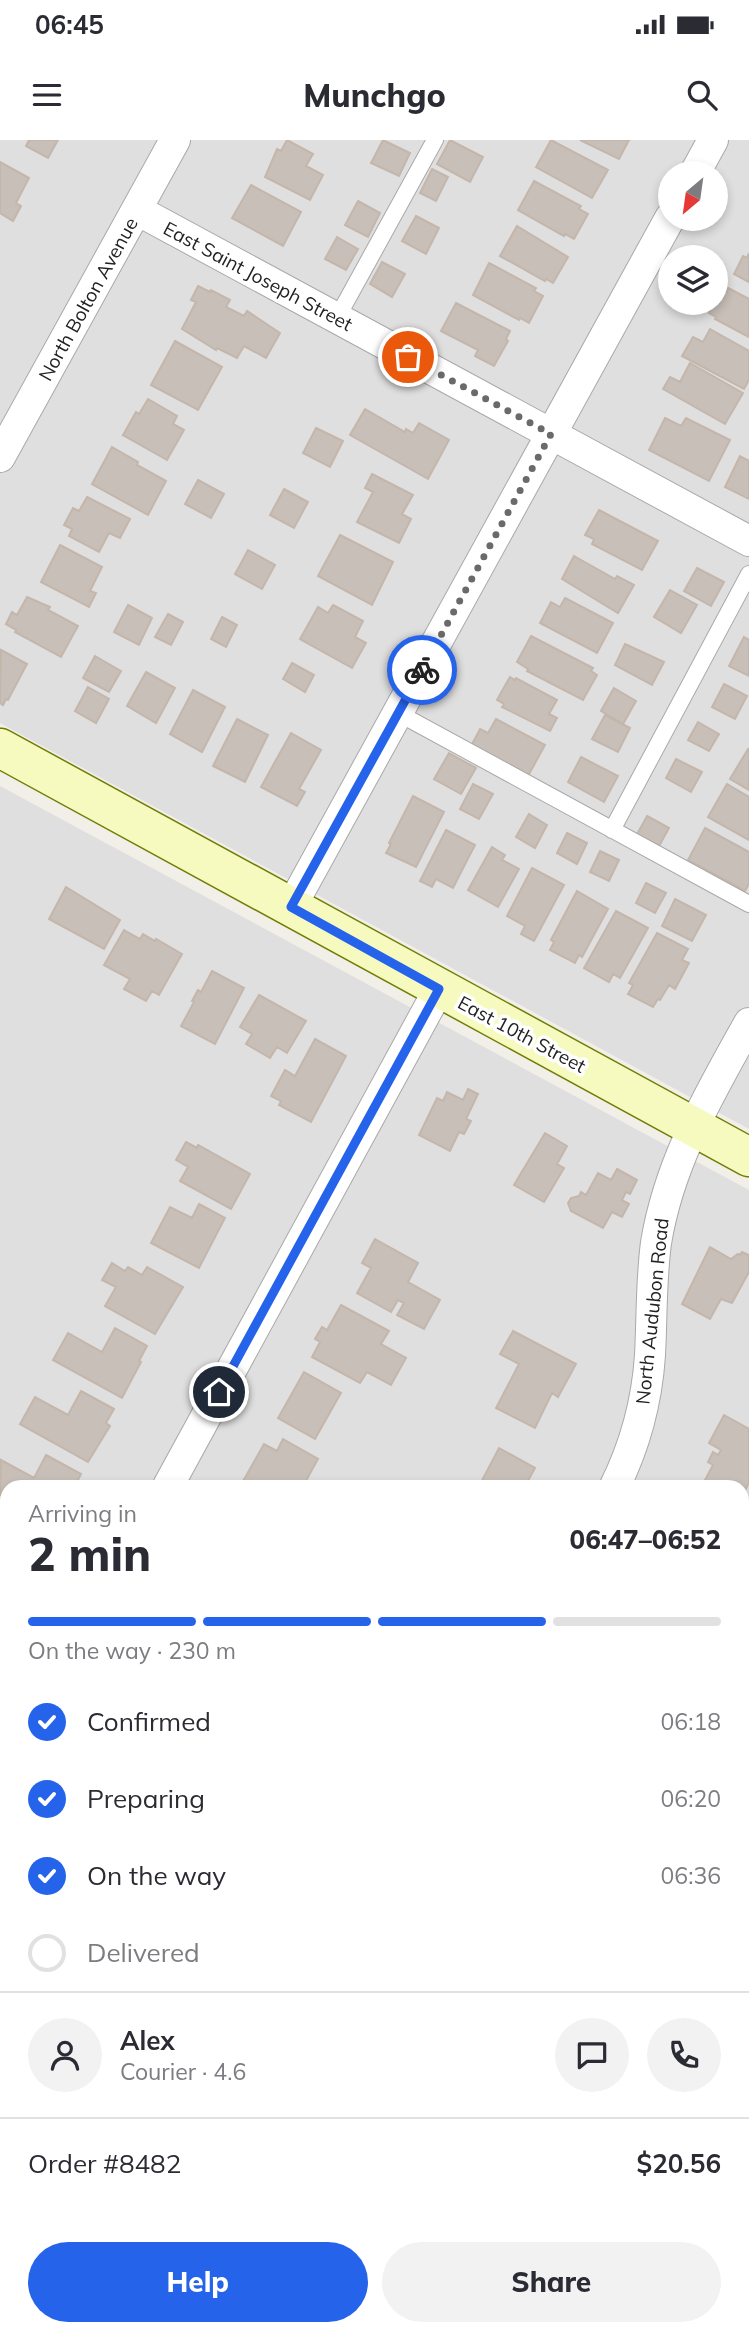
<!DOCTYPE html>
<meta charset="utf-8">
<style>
:root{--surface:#fff;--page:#f2f2f3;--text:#2b2b33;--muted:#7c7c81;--line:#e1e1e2;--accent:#2563eb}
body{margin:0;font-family:Mulish,sans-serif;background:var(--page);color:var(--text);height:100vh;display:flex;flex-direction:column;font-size:26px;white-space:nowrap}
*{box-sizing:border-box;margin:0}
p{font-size:23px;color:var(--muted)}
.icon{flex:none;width:38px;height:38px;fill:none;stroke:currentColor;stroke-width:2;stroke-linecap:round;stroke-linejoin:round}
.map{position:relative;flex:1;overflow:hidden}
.sheet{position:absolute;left:0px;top:1340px;width:749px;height:856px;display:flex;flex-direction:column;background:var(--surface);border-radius:21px 21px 0 0;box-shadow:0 4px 10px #0003}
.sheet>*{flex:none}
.needle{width:46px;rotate:209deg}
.buttons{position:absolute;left:658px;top:21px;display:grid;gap:14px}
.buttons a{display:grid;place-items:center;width:70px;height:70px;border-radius:50%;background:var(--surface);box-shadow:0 4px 10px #0003;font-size:35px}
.pin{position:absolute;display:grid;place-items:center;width:60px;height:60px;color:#fff;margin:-30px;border:4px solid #fff;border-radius:50%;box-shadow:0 2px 7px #0007}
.courier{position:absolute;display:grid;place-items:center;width:70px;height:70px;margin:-35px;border:5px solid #2563eb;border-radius:50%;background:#fff;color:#222;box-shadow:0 2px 9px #0007}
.summary em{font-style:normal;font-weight:800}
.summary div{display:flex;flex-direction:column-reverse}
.summary{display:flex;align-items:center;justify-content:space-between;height:119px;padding:0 28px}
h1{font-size:46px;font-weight:800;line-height:52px}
.bar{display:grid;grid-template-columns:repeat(4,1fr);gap:10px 7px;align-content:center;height:84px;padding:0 28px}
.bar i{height:9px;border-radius:5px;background:var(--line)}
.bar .current{background:var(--accent)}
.bar p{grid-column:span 4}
.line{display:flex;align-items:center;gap:18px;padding:0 28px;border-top:2px solid var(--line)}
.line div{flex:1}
.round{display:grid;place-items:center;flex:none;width:74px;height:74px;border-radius:37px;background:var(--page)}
ol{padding:0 28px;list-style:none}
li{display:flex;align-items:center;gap:21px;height:77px}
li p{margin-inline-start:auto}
li .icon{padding:7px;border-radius:50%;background:var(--accent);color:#fff;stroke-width:4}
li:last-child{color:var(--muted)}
li i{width:38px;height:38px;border:4px solid var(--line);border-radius:50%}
.action{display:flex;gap:14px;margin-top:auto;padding:14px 28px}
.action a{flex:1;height:80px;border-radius:42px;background:var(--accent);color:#fff;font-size:28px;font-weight:800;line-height:80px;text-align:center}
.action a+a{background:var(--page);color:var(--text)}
.status{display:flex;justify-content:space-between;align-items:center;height:49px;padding:0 35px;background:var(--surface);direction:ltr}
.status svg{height:19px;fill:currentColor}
header{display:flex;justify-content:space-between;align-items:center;height:91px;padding:0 28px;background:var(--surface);font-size:32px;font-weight:800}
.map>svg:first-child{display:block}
.residential{fill:#e0dfdf;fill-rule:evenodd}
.building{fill:#c7bfb8;stroke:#c4b6ab;stroke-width:2}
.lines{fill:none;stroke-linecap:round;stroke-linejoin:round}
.lane-casing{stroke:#a9a9a9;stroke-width:18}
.street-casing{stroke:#a9a9a9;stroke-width:32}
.secondary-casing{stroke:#707d05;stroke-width:41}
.lane{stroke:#fff;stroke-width:16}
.street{stroke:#fff;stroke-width:30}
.secondary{stroke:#f7fabf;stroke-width:38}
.done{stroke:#6b6a68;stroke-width:7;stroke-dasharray:0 12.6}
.route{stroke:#2563eb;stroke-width:9}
.labels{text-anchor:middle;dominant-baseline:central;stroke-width:7;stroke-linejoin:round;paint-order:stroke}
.street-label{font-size:19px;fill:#222;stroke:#fff}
</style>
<div class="status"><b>06:45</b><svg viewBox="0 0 49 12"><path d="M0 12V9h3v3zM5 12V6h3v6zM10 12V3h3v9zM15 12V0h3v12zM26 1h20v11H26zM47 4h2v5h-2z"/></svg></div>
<header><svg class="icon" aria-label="menu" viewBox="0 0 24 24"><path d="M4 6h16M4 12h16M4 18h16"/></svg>Munchgo<svg class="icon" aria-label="search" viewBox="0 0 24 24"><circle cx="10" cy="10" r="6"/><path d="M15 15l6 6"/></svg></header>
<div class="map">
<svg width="749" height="2195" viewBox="0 0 749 2195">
<rect width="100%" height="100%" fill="#f2efe9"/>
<path class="residential" d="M 0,0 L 749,0 L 749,989 L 0,583 ZM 670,33 L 716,33 L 716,79 L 670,79 ZM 670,117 L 716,117 L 716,163 L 670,163 Z
M 0,646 L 749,1050 L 749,2195 L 0,2195 ZM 7,1348 L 742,1348 L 742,2189 L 7,2189 Z"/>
<path class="building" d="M 29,0 L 58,0 L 48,18 L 26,6 Z
M 287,0 L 313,14 L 306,26 L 323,35 L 310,60 L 265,37 L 277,9 L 281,11 Z
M 383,0 L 410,13 L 399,36 L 371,23 Z
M 450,0 L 483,17 L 470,42 L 437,24 Z
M 551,0 L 608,30 L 592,58 L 536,27 Z
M 580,0 L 629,0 L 619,19 Z
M 0,22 L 29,38 L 16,63 L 21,66 L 13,81 L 0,73 Z
M 432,29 L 448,37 L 436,61 L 420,53 Z
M 534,41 L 581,66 L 579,69 L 588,74 L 574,99 L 565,94 L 564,96 L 518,70 Z
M 251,45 L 301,72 L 283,106 L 232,78 Z
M 358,61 L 380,73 L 368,97 L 345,85 Z
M 416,76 L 439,88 L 426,114 L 402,101 Z
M 517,86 L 568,117 L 553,143 L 546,139 L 545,141 L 500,116 Z
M 337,97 L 358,109 L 346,130 L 325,119 Z
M 749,113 L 749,142 L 734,134 L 743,116 L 747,118 Z
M 382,122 L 405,134 L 392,157 L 370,144 Z
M 489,123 L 536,148 L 534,151 L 543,156 L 529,183 L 520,178 L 519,180 L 473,155 Z
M 198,146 L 210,152 L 211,150 L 230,160 L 226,167 L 244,176 L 247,171 L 280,193 L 266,218 L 244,206 L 237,218 L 217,208 L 216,210 L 182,189 L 196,162 L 191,160 Z
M 728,148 L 749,159 L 749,197 L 715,179 L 716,177 L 709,173 L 721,149 L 727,152 Z
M 456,163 L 510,191 L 506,199 L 508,201 L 494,226 L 475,216 L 478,210 L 441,191 Z
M 710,189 L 749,211 L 749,240 L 744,249 L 682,216 L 693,197 L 703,202 Z
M 175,201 L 222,227 L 198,270 L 151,245 Z
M 690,223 L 743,253 L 725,284 L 663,249 L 670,237 L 680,242 Z
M 148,259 L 177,276 L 173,284 L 184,290 L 167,320 L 123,295 L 136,272 L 139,274 Z
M 365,269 L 405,292 L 406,289 L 413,293 L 419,283 L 449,300 L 428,339 L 350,295 Z
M 665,278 L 681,286 L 686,278 L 730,300 L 709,341 L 649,310 Z
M 316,288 L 343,301 L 330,327 L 303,313 Z
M 112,307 L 138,322 L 137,325 L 166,341 L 148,375 L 92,344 Z
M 740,316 L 749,321 L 749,359 L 725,347 Z
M 372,334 L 413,355 L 402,374 L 411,379 L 399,403 L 357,382 L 373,352 L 365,348 Z
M 198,340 L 224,354 L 211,378 L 185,364 Z
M 284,349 L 308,362 L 294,388 L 270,375 Z
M 87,357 L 130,379 L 120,398 L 109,393 L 99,412 L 69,396 L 72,389 L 64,385 L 73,368 L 79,371 Z
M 599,370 L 658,401 L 642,430 L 592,404 L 594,399 L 585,395 Z
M 340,395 L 393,422 L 372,465 L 318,436 Z
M 60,405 L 102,427 L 90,451 L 96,453 L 89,467 L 41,442 Z
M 248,410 L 275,425 L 262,449 L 235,434 Z
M 574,416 L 615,439 L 617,436 L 634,445 L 618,473 L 562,439 Z
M 697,428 L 724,442 L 711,466 L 684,451 Z
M 670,450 L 697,465 L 681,493 L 654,477 Z
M 27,457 L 50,467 L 48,470 L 78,486 L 61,517 L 15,492 L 16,490 L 6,484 L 12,472 L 17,475 Z
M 565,458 L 613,483 L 597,513 L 540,483 L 551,462 L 560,467 Z
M 128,465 L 152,478 L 139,505 L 114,492 Z
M 333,465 L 363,481 L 355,497 L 366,503 L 352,528 L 300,499 L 318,467 L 328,473 Z
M 168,474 L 183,482 L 171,505 L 155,497 Z
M 222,477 L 237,485 L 226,507 L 211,499 Z
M 531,496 L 593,528 L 591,531 L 597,535 L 583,560 L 527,531 L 528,529 L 517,522 Z
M 744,497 L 749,500 L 749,536 L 729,526 Z
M 625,504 L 664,522 L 652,545 L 615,525 Z
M 1,510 L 27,524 L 8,560 L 6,559 L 3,565 L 0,563 Z
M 95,516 L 121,531 L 109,552 L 83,538 Z
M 292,523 L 314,535 L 305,552 L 283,539 Z
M 146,532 L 175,548 L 156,583 L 127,566 Z
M 510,537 L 515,540 L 516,538 L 557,560 L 549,574 L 557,578 L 550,591 L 502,567 L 504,564 L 497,560 Z
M 724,544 L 747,556 L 735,579 L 712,567 Z
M 88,547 L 109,559 L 96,583 L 75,571 Z
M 614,548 L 636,561 L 623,584 L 601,571 Z
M 193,550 L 225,567 L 202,612 L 170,594 Z
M 605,575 L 630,588 L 618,612 L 592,599 Z
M 237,579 L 268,595 L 245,642 L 213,626 Z
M 496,579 L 545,605 L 528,636 L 471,606 L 480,589 L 488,593 Z
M 698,582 L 719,594 L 709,611 L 688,600 Z
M 291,593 L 321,610 L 299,649 L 305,652 L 297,666 L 261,647 Z
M 748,609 L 749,610 L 749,650 L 730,639 Z
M 449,613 L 476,628 L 461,654 L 434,639 Z
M 581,617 L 618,636 L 604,662 L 568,642 Z
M 676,619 L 702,632 L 691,652 L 666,638 Z
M 473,644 L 493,654 L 479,679 L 460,669 Z
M 727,644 L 749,657 L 749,700 L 708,677 Z
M 413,656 L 444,672 L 416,727 L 386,713 L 391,704 L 389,703 Z
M 529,674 L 547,685 L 535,708 L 516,697 Z
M 647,676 L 669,688 L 658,708 L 636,696 Z
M 705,688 L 749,712 L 749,744 L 745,751 L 688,720 Z
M 446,690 L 475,705 L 453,748 L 436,739 L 432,747 L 420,741 Z
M 567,693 L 587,703 L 577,724 L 557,713 Z
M 492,707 L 505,715 L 502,720 L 519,729 L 498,767 L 468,750 Z
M 600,711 L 619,720 L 609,741 L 590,732 Z
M 532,728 L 564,745 L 534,801 L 521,794 L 525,786 L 507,776 Z
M 646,743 L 666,753 L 655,773 L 636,763 Z
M 66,747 L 120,780 L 104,809 L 49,779 Z
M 577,751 L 608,769 L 582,817 L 579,815 L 575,823 L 550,810 L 554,802 L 551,800 Z
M 675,759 L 706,775 L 692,801 L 662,786 Z
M 616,771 L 648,788 L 620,838 L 613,834 L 609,842 L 584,828 Z
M 124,790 L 140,799 L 143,794 L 155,801 L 156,799 L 182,814 L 159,855 L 152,851 L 146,861 L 124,849 L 130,839 L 104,825 Z
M 657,793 L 688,809 L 682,820 L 689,823 L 675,849 L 669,845 L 660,860 L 658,859 L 653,867 L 628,854 L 633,845 L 629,843 Z
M 212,831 L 244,848 L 215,904 L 181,886 L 194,862 L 192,861 L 198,850 L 201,852 Z
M 259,855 L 306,881 L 287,913 L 277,907 L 270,918 L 246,904 L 252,894 L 240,887 Z
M 315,899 L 346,916 L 311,982 L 279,965 L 281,961 L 271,956 L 285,930 L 295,936 Z
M 468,949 L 478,954 L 466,979 L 471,981 L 464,994 L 459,992 L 450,1011 L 419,995 L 437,958 L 443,961 L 447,952 L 463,960 Z
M 545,993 L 567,1006 L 557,1024 L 564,1028 L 544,1062 L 514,1045 Z
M 186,1002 L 197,1008 L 198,1005 L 250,1034 L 231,1069 L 180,1041 L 188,1027 L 176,1020 Z
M 617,1029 L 637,1040 L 630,1054 L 626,1052 L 622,1060 L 629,1064 L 622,1077 L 612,1072 L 603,1088 L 571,1071 L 568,1063 L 571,1058 L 579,1056 L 581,1052 L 586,1055 L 598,1033 L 611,1040 Z
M 199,1064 L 225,1078 L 199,1128 L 151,1103 L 170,1067 L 192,1078 Z
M 375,1099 L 418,1123 L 408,1142 L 440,1160 L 424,1189 L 397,1175 L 404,1163 L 398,1160 L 391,1172 L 357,1153 L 371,1128 L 362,1123 Z
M 710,1107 L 731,1119 L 738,1114 L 740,1115 L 742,1112 L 749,1115 L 749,1132 L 732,1163 L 721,1159 L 710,1179 L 682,1164 Z
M 112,1123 L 125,1131 L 128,1127 L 142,1135 L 147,1127 L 183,1147 L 155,1194 L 105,1166 L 116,1147 L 102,1140 Z
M 341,1165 L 389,1191 L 381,1204 L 406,1218 L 391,1245 L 367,1232 L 360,1243 L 312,1217 L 320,1202 L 315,1199 L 322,1187 L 327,1190 Z
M 115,1188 L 147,1206 L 139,1221 L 141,1222 L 122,1258 L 53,1220 L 68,1193 L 102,1212 Z
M 513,1191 L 576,1224 L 558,1257 L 552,1253 L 535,1288 L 496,1268 L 519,1224 L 500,1214 Z
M 304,1232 L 341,1253 L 315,1299 L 278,1278 Z
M 81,1251 L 114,1269 L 106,1283 L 110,1286 L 88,1322 L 20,1284 L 35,1257 L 68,1275 Z
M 724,1275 L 749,1289 L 749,1343 L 742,1356 L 742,1348 L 714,1348 L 704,1342 L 713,1325 L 708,1322 L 713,1312 L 718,1315 L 721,1310 L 709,1303 Z
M 283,1299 L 318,1319 L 302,1348 L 250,1348 L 242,1343 L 264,1304 L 277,1311 Z
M 499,1308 L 535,1328 L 524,1348 L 478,1348 Z
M 46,1315 L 81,1334 L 74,1348 L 7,1348 L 7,1359 L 0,1355 L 1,1320 L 34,1338 Z
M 0,1365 L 7,1368 L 6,1438 L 0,1435 Z
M 0,1451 L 7,1455 L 7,1464 L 2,1473 L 4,1474 L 0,1481 Z
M 747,1659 L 749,1660 L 749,1720 L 742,1717 L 742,1670 Z
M 0,1796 L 7,1800 L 7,1863 L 0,1859 Z
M 0,1867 L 7,1871 L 7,1885 L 0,1898 Z
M 742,2106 L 749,2110 L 749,2162 L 742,2158 Z
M 0,2155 L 7,2159 L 7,2189 L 79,2189 L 76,2195 L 8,2195 L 0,2191 Z
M 242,2189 L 283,2189 L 293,2195 L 239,2195 Z
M 413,2189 L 448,2189 L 459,2195 L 410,2195 Z
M 465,2189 L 490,2189 L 501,2195 L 462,2195 Z
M 684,2189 L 728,2189 L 725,2195 L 690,2195 L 683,2191 Z"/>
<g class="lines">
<defs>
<path id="lane" d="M 337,178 L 435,0
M 398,573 L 749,764
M 612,690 L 749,434"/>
<path id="street" d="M 695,33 L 713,0
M 137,70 L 749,401
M 0,317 L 175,0
M 291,767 L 670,78
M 167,1348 L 439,849
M 614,1348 C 635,1306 647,1261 650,1215 C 652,1178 651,1140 656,1103 C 669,1022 710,953 749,883
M 0,1654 L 7,1641
M 742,1927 L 749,1914
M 151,2195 L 154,2189
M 596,2195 L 599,2189"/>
<path id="secondary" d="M 0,608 L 749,1017"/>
</defs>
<use href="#lane" class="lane-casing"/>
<use href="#street" class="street-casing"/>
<use href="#secondary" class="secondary-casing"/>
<use href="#lane" class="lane"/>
<use href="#street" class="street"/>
<use href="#secondary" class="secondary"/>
</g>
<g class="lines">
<path class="done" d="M 408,217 L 551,294 L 422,530"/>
<path class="route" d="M 219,1252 L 439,849 L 291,767 L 422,530"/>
</g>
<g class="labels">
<g class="street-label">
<text transform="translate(258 136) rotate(28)">East Saint Joseph Street</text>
<text transform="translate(88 159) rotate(-61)">North Bolton Avenue</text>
<text transform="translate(522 894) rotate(28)">East 10th Street</text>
<text transform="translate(652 1171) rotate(-84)">North Audubon Road</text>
</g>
</g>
</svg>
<div class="buttons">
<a><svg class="needle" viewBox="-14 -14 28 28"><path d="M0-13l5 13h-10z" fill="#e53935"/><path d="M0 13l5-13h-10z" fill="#7c7c81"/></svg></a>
<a><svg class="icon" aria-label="layers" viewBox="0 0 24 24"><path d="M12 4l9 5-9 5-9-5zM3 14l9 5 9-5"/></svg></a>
</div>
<div class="pin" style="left:408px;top:217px;background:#ea580c"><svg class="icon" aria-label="bag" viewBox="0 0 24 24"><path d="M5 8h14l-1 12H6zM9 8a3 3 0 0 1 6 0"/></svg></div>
<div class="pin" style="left:219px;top:1252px;background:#1f2937"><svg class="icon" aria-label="home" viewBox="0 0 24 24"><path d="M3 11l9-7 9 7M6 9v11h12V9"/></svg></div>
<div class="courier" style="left:422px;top:530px"><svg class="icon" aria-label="bike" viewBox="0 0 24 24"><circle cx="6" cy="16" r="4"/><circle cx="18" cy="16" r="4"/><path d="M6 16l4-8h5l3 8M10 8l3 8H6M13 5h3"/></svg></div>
<section class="sheet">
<div class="summary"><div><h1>2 min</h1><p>Arriving in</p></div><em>06:47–06:52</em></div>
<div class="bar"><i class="current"></i><i class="current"></i><i class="current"></i><i></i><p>On the way · 230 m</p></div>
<ol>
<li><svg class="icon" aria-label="check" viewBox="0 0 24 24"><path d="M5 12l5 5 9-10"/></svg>Confirmed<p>06:18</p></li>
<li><svg class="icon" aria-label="check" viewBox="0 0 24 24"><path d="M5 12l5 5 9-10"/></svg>Preparing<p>06:20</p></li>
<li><svg class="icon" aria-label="check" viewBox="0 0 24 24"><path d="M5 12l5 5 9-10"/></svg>On the way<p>06:36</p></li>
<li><i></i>Delivered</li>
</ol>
<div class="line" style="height:126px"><a class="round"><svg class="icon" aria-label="person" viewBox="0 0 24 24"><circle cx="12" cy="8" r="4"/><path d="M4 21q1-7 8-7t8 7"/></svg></a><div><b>Alex</b><p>Courier · 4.6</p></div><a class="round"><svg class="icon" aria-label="chat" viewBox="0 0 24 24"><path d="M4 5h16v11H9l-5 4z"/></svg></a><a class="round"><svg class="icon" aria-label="phone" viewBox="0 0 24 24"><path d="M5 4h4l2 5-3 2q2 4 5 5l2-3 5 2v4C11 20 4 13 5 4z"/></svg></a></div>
<div class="line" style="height:91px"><div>Order #8482</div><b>$20.56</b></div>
<div class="action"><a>Help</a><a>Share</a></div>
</section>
</div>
